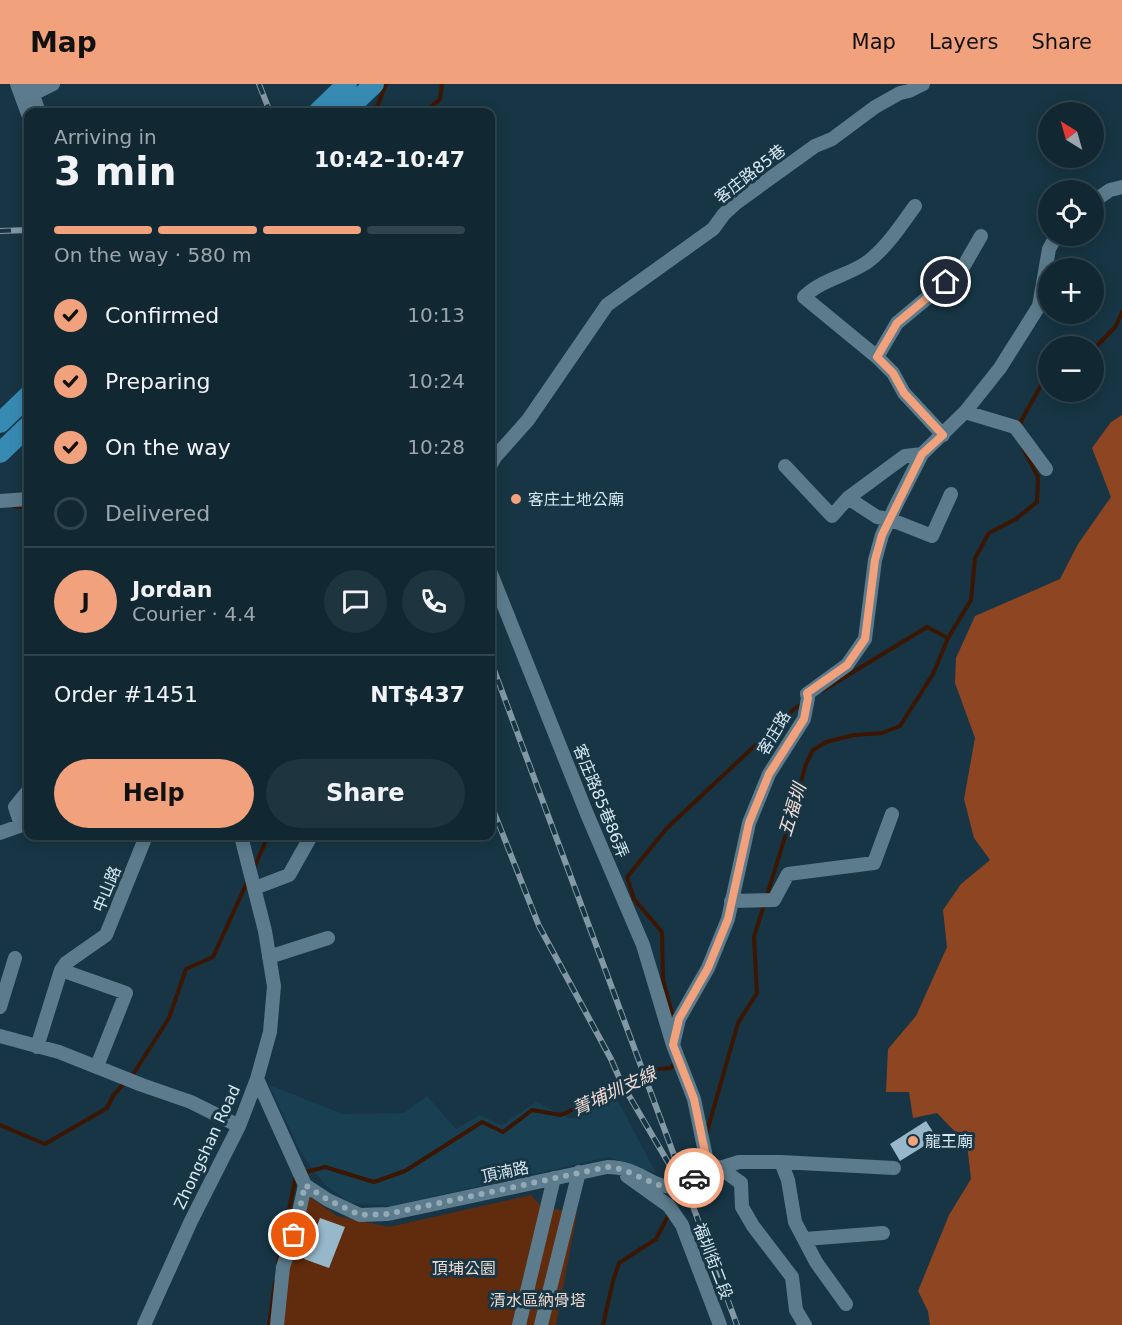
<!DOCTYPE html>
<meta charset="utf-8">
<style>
:root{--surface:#112833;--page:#1e343f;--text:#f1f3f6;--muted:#9ca6ac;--line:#30444e;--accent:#f1a17c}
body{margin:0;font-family:"DejaVu Sans","Noto Sans TC",sans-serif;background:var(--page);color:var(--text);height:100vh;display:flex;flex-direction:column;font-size:22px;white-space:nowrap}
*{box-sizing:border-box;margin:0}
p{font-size:20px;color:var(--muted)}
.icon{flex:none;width:33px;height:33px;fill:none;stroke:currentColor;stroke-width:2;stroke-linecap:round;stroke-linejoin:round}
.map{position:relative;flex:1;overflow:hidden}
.panel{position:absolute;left:24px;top:24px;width:471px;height:732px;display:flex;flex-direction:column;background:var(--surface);border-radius:12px;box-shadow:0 3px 15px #0003,0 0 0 2px var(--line)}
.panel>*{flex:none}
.needle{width:39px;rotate:323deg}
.buttons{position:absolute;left:1038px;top:18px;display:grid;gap:12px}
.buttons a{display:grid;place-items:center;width:66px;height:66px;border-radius:50%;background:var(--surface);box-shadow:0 3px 15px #0003,0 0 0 2px var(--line);font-size:30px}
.pin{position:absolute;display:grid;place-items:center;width:51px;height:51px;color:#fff;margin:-26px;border:3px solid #fff;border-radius:50%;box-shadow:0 2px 6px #0007}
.courier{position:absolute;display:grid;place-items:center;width:60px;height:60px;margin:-30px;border:4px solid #f1a17c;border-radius:50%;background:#fff;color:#222;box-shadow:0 2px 8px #0007}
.overview em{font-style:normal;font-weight:700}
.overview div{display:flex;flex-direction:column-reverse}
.overview{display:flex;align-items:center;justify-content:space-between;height:102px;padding:0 30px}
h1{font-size:39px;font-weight:700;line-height:45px}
.bar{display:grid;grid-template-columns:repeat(4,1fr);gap:9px 6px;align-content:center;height:72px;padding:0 30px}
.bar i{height:8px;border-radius:4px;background:var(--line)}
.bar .selected{background:var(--accent)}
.bar p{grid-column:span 4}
.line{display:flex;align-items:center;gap:15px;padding:0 30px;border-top:2px solid var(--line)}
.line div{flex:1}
.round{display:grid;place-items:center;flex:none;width:63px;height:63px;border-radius:32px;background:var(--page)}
ol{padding:0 30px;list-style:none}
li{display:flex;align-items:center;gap:18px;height:66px}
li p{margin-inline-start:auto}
li .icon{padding:6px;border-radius:50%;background:var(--accent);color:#111;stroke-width:4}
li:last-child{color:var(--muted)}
li i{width:33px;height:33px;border:3px solid var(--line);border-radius:50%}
.button{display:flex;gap:12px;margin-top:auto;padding:12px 30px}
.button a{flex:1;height:69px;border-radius:36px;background:var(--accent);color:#111;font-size:24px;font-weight:700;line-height:69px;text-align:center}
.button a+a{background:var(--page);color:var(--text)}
header{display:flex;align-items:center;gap:36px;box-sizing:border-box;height:84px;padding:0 30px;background:var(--accent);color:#111}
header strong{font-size:28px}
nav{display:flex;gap:33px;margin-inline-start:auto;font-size:21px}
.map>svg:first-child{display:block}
.built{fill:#193f52}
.green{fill:#612b0d}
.forest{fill:#8d4621}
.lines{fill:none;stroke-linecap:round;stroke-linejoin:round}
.stream{stroke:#3b1603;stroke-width:4}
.building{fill:#96b8ca}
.minor{stroke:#5c7c8d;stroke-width:14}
.highway{stroke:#378bb3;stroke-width:20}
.rail-casing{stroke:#8299a5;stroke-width:6}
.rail{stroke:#173544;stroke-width:4;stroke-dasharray:11;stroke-linecap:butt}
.done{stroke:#94aab5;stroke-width:6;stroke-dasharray:0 10.8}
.route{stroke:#f1a17c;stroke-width:8}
.poi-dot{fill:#f1a17c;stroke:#173544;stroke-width:2}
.labels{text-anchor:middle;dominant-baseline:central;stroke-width:6;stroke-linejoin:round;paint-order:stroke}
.street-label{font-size:16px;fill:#d7e9f2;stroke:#173544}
.poi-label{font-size:16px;fill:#d7e9f2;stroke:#173544;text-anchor:start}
.park-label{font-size:16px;fill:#efd9cf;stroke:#173544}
.water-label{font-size:18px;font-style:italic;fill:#f3dcd3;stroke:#173544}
</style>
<header>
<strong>Map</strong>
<nav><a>Map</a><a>Layers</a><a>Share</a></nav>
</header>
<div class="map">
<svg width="1122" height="1241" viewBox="0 0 1122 1241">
<rect width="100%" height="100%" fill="#173544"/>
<path class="built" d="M 269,1001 L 343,1030 L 404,1029 L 427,1012 L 456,1045 L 480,1031 L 502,1041 L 536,1018 L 571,1035 L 616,1013 L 656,1089 L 609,1073 L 391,1122 L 350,1119 L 325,1101 L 302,1071 Z"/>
<path class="green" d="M 307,1111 L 337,1132 L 389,1143 L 531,1111 L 542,1123 L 577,1129 L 556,1241 L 281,1241 L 290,1176 Z"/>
<path class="forest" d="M 1122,331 L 1122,1241 L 930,1241 L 928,1227 L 918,1207 L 949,1131 L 971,1095 L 967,1060 L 937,1029 L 913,1034 L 909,1008 L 886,1008 L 888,965 L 916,932 L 947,863 L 943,826 L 961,800 L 990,776 L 974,754 L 964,715 L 975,654 L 955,599 L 956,574 L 975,532 L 1060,495 L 1078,460 L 1111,413 L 1092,364 L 1111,338 Z"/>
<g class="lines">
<path class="stream" d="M 375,28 L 386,0
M 425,28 L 440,15 L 442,0
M 1094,265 L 1116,242 L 1122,228
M 1020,342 L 1021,337 L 1043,298 L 1048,295
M 14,422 L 28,424
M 822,607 L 927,543 L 948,554
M 254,784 L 268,752
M 674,936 L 663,896 L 662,848 L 634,815 L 627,793 L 667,744 L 794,625 L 804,619
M 132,992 L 169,934 L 186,885 L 213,873 L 248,796
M 0,1041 L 45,1060 L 107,1024 L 113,1012 L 126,997
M 706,1051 L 738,939 L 757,909 L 754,853 L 785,753 L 806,680 L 813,666 L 826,658 L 854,651 L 882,649 L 900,642 L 933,590 L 948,554 L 971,516 L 975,474 L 989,449 L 1016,435 L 1037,418 L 1038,393 L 1023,364
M 302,1089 L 325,1083 L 374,1098 L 405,1087 L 482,1038 L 503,1048 L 532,1026 L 561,1031 L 659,985 L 671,984 L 675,978
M 674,1121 L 683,1104
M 278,1179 L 296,1092
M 269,1241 L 275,1198
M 603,1241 L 613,1197 L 619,1179 L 656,1155 L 670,1128"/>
</g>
<path class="building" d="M 926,1037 L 937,1054 L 900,1077 L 890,1060 Z
M 320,1134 L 345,1143 L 329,1184 L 304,1175 Z"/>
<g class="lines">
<path class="minor" d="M 17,0 L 28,30
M 29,0 L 39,28
M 22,13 L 33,10 L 53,0
M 1094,117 L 1110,106 L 1122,103
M 915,122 C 901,141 886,165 866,179 C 846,192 821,196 804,213 L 877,273 L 893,289 L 904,309 L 943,351
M 877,273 L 897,239 L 962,185 L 981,152
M 965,328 L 1015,343 L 1046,385
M 490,382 L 495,373 L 528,336 L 607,221 L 713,145 L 724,130 L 736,119 L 815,62 L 832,55 L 875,23 L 900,9 L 909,7 L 923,0
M 785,382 L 832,432 L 848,414 L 877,433 L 889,435 L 932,452 L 951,410
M 848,414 L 905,372 L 922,370
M 0,417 L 28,415
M 490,487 L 587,730 L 643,861 L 673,961 L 694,1015 L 707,1078
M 21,741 L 15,723 L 28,707
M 0,749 L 28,739
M 255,804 L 289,791 L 311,752
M 731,817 L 774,816 L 788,790 L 874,779 L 892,730
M 269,873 L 328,854
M 61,886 L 126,909 L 97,982
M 0,923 L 15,874
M 0,952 L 59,968 L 142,1001 L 191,1018 L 239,1042
M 673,961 L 679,935 L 708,884 L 728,835 L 749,739 L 769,690 L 804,635 L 808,614 L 807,610 L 847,581 L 865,555 L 875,476 L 882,451 L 896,421 L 922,370 L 965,328 L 1000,284 L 1039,222 L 1049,165 L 1056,152
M 37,963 L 61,886 L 66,879 L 106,851 L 146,752
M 257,995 L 305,1101 L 328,1116 L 360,1131 L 388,1130 L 607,1083 C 652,1082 664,1131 707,1078
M 707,1078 L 720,1084 L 739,1078 L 781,1078 L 788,1096 L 795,1138 L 816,1178 L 846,1220
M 781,1078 L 894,1084
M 720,1084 L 741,1099 L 742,1123 L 753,1142 L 792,1193 L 796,1226 L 805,1241
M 627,1092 L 669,1122 L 682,1141 L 720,1241
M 805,1155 L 883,1149
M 144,1241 L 191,1137 L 239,1042 L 257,995 L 270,948 L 274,902 L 265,847 L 241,752
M 277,1241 L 283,1183 L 294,1151 L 305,1101
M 519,1241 L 554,1094
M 541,1241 L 579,1088"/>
<path class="highway" d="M 318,28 L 347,0
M 345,28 L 374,0
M 0,339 L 28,312
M 0,369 L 28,342"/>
<defs>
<path id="rail" d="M 259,0 L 270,28
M 0,147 L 28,146
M 490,575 L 737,1241
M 490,718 L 539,842 L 611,975 L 621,998 L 672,1085"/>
</defs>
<use href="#rail" class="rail-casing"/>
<use href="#rail" class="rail"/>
</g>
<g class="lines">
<path class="done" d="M 294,1151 L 305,1101 L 328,1116 L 360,1131 L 388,1130 L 607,1083 C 629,1083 658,1107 676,1103 C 682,1102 689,1097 694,1094"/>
<path class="route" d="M 694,1094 L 707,1078 L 694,1015 L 673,961 L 679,935 L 708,884 L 728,835 L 749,739 L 769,690 L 804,635 L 808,614 L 807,609 L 847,581 L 865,555 L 875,476 L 882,451 L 922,370 L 943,351 L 904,309 L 893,289 L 877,273 L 897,239 L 946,198"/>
</g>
<g class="poi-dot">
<circle cx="516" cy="415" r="6"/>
<circle cx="913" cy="1057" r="6"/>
</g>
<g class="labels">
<g class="street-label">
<text transform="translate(750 90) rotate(-38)">客庄路85巷</text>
<text transform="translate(774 649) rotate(-59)">客庄路</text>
<text transform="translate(601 717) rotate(68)">客庄路85巷86弄</text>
<text transform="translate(107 805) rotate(-68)">中山路</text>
<text transform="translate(207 1063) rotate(-65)">Zhongshan Road</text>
<text transform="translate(505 1088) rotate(-12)">頂湳路</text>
<text transform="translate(713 1177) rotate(69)">福圳街二段</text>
</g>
<g class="poi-label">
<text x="528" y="415">客庄土地公廟</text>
<text x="925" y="1057">龍王廟</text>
</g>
<g class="park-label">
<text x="464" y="1184">頂埔公園</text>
<text x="538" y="1216">清水區納骨塔</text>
</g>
<g class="water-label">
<text transform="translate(792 726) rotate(-73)">五福圳</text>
<text transform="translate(614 1007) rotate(-25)">菁埔圳支線</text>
</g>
</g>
</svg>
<div class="buttons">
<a><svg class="needle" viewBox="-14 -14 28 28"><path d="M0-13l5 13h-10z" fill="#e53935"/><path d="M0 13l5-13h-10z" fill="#9ca6ac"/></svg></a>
<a><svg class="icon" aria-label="locate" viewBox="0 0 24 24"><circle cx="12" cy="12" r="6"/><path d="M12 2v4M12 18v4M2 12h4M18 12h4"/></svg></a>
<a>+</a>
<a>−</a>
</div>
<div class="pin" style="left:294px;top:1151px;background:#ea580c"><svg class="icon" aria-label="bag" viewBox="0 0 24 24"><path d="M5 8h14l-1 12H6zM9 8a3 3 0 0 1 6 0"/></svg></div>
<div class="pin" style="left:946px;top:198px;background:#1f2937"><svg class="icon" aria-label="home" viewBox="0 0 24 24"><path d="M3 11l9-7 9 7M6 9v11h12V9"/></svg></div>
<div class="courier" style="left:694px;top:1094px"><svg class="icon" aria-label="car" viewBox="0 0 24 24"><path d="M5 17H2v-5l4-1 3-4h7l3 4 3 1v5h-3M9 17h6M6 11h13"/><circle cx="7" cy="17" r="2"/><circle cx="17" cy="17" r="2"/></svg></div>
<section class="panel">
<div class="overview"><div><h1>3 min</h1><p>Arriving in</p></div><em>10:42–10:47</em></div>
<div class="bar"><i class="selected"></i><i class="selected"></i><i class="selected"></i><i></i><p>On the way · 580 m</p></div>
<ol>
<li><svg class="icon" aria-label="check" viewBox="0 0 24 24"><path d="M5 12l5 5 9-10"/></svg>Confirmed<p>10:13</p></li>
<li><svg class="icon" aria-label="check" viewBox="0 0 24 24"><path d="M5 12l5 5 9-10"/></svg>Preparing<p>10:24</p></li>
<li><svg class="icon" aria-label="check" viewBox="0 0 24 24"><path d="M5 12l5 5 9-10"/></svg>On the way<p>10:28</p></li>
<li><i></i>Delivered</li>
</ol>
<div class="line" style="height:108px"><b class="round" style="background:var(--accent);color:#111">J</b><div><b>Jordan</b><p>Courier · 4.4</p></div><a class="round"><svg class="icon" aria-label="chat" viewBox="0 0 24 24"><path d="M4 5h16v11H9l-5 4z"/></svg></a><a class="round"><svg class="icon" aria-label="phone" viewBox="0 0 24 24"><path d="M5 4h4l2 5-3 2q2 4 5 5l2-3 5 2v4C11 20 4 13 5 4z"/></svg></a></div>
<div class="line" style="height:78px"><div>Order #1451</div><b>NT$437</b></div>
<div class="button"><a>Help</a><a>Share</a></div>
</section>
</div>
